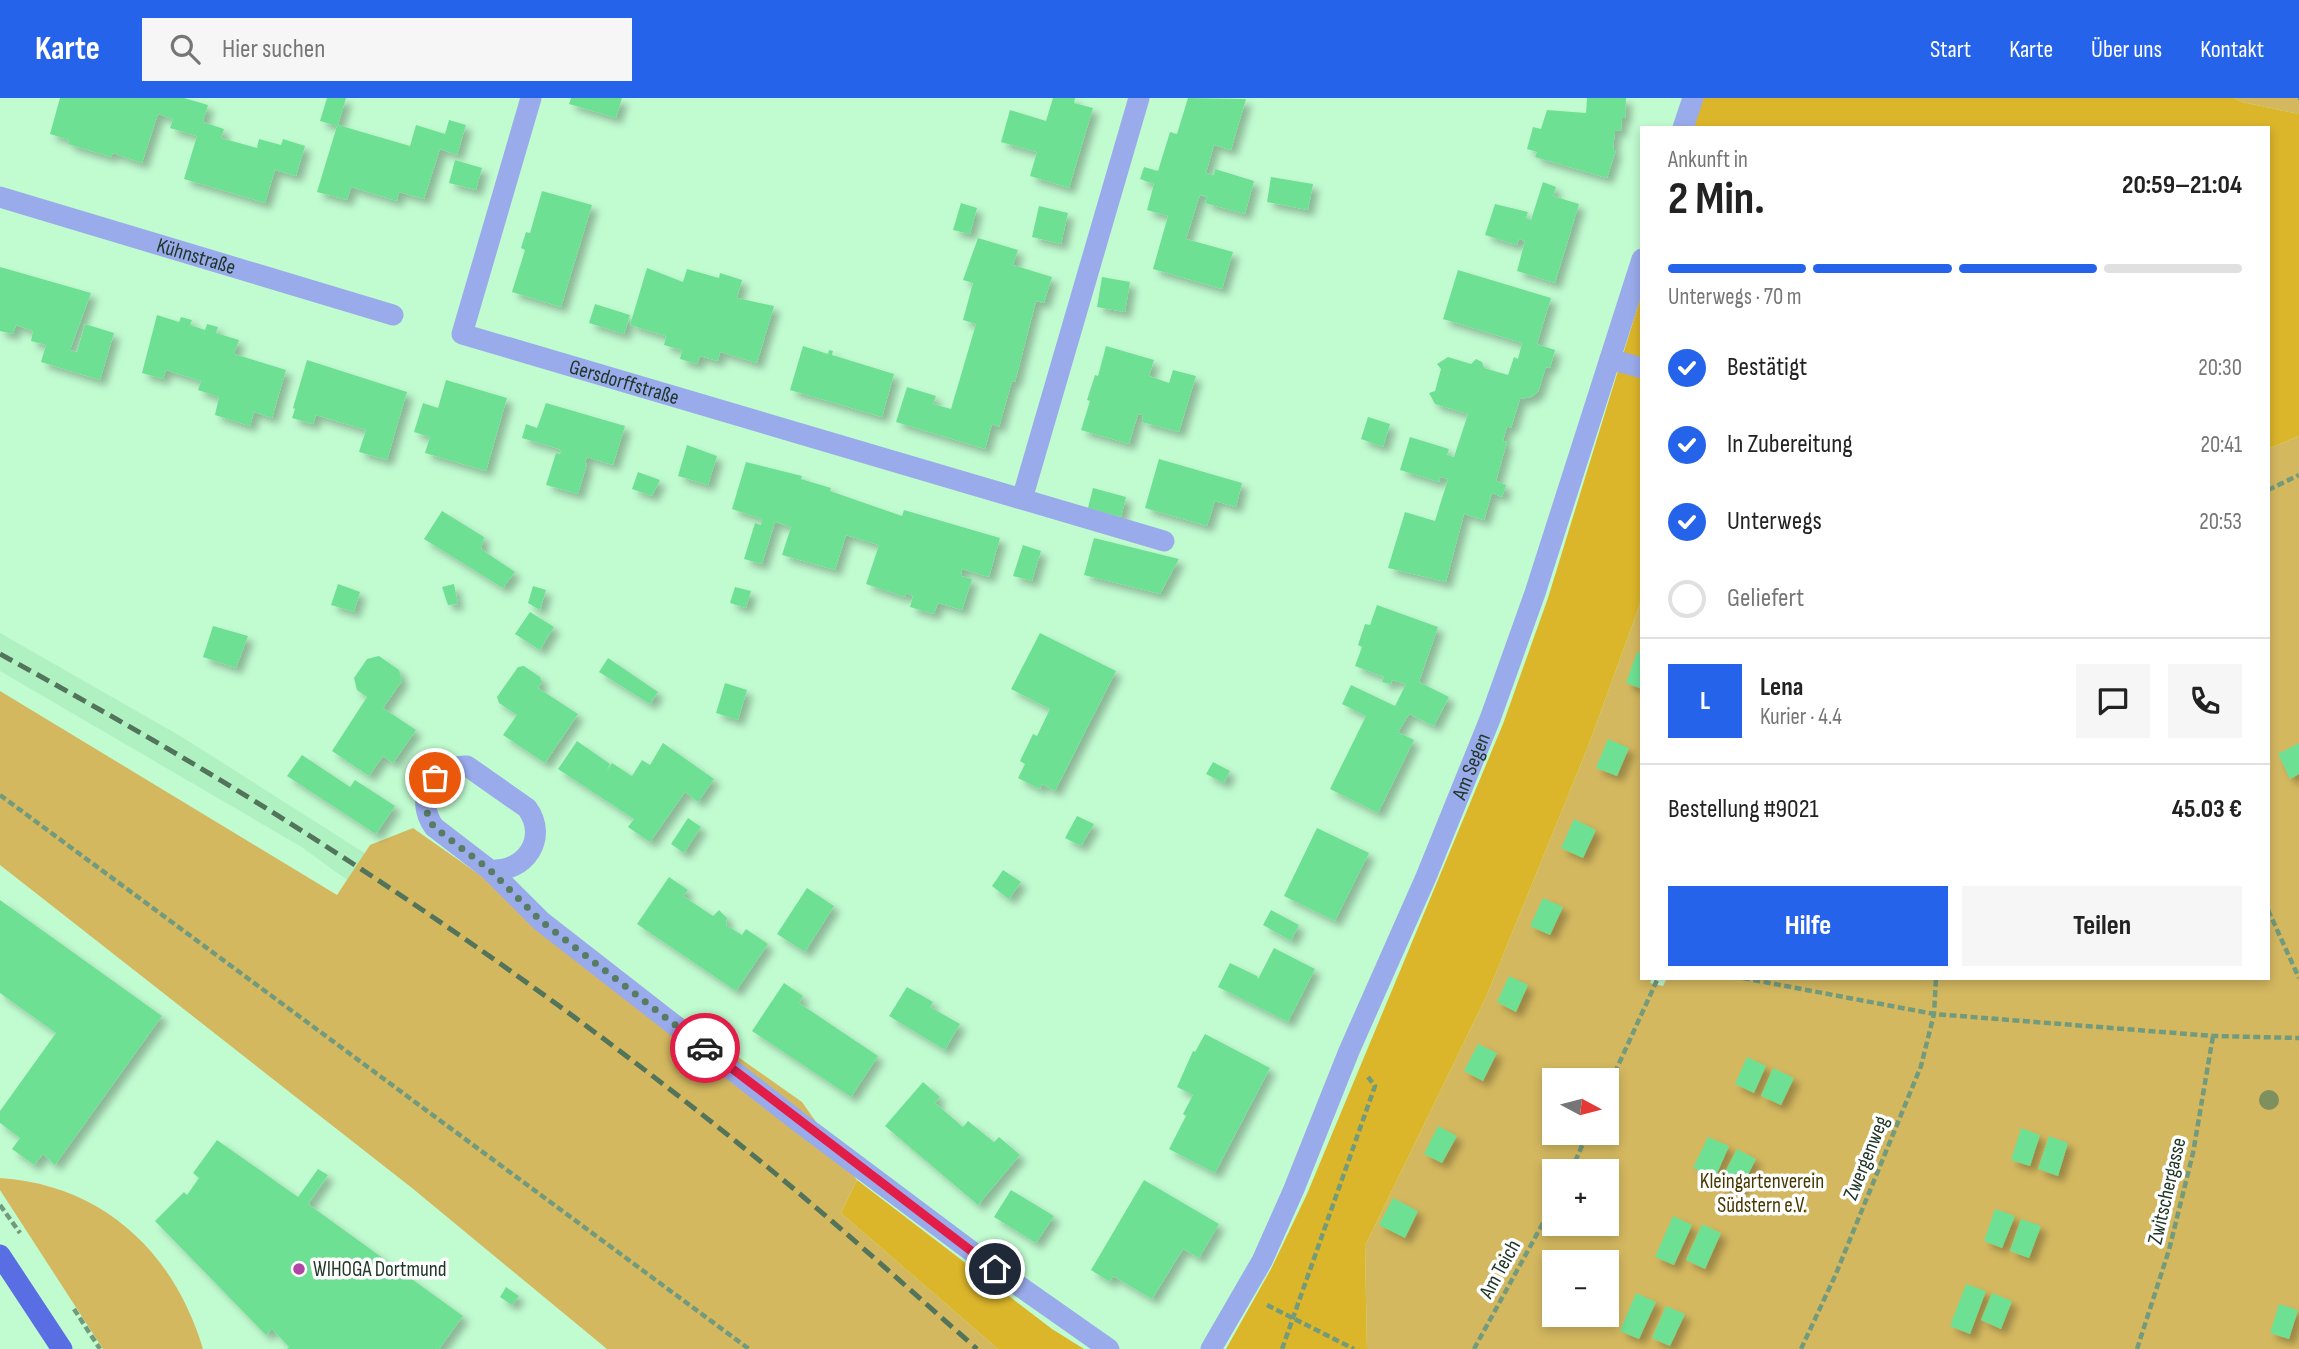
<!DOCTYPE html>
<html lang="de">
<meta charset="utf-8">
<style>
:root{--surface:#fff;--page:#f6f6f6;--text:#222;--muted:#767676;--line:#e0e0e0;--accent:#2563eb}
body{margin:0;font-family:"Sofia Sans Condensed",sans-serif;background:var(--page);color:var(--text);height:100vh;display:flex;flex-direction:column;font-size:26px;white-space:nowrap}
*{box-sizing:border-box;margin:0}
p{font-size:23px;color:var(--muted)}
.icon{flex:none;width:38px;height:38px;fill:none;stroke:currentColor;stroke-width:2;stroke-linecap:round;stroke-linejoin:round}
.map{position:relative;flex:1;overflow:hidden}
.drawer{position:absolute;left:1640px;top:28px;width:630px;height:854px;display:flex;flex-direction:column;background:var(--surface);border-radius:0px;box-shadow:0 4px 10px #0003}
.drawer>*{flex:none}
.needle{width:46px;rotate:97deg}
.tools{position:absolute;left:1542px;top:970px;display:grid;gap:14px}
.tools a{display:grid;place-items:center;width:77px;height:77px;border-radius:0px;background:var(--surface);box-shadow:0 4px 10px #0003;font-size:35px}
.pin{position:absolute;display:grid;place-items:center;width:60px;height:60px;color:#fff;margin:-30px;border:4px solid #fff;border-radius:50%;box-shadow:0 2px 7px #0007}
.courier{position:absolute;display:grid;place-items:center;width:70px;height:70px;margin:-35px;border:5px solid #e11d48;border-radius:50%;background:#fff;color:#222;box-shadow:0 2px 9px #0007}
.head em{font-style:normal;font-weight:700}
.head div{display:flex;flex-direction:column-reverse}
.head{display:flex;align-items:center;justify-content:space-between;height:119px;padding:0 28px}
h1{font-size:46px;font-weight:700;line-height:52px}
.bar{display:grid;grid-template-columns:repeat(4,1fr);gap:10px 7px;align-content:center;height:84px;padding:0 28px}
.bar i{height:9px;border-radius:5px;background:var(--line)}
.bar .on{background:var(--accent)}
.bar p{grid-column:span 4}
.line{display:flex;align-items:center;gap:18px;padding:0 28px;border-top:2px solid var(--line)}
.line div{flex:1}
.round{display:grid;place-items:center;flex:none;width:74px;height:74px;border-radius:0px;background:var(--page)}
ol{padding:0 28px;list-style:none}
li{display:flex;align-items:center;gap:21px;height:77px}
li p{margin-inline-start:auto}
li .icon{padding:7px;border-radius:50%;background:var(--accent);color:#fff;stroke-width:4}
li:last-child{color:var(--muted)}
li i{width:38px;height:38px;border:4px solid var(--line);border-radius:50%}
.primary-button{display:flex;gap:14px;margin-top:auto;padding:14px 28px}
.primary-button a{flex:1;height:80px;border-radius:0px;background:var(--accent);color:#fff;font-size:28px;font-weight:700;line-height:80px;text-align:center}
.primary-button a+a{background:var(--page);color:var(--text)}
header{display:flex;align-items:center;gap:42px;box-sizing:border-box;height:98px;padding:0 35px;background:var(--accent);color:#fff}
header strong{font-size:33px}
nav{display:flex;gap:38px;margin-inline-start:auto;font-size:24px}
.search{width:490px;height:63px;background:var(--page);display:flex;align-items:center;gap:18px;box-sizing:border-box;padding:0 24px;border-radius:0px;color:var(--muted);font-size:26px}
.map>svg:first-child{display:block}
.built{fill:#b0f1c1}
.green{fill:#d4b860;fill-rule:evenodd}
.forest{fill:#dbb52a}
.building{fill:#6ee094;filter:url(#shadow)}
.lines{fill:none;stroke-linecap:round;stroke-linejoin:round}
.path{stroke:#729b7d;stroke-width:4.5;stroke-dasharray:7 3.5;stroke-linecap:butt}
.minor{stroke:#9aabeb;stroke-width:21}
.major{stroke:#5a6ee4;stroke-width:21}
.rail{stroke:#52745b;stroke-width:5;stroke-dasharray:14 7;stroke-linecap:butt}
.tree{fill:#7e905e}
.done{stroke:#587c62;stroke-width:7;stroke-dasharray:0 12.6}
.route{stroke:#e11d48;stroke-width:9}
.poi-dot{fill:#b246a6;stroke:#fff;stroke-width:2.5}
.labels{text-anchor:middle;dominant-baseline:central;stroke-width:7;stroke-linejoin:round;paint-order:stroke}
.street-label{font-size:21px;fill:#203727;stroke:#fff}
.park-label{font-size:21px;fill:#483900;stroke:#fff}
.poi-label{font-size:21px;fill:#203727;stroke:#fff;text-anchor:start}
</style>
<header>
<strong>Karte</strong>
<div class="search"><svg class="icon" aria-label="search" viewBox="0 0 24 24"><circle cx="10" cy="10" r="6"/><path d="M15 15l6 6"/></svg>Hier suchen</div>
<nav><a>Start</a><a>Karte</a><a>Über uns</a><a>Kontakt</a></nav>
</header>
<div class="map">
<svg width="2299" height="1251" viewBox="0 0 2299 1251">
<defs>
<filter id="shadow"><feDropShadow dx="6" dy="6" stdDeviation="3.5" flood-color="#0004"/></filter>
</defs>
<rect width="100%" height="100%" fill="#c1fbd0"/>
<path class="built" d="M 0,535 L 182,639 L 440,803 L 998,1251 L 300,748 L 0,573 Z"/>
<path class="green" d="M 2234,0 L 2299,0 L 2299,16 L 2242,4 Z
M 2299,338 L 2299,1251 L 1367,1251 L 1365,1148 L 1486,899 L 1589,646 L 1641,503 L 1642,880 L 1652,880 L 1650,885 L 1663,888 L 1667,880 L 2268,880 L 2268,351 ZM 1554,982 L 1606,982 L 1606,1034 L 1554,1034 ZM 1554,1073 L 1606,1073 L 1606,1125 L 1554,1125 ZM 1554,1164 L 1606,1164 L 1606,1216 L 1554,1216 Z
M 0,593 L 337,797 L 370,747 L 413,730 L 802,1004 L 857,1082 L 841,1115 L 998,1251 L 607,1251 L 412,1090 L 0,767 Z
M 0,1080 C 103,1087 174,1154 203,1251 L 103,1251 L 0,1092 Z"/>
<path class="forest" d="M 1702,0 L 2234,0 L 2242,4 L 2299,16 L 2299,338 L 2268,351 L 2268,30 L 1693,30 Z
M 1641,198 L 1641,503 L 1589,646 L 1486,899 L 1365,1148 L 1367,1251 L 1226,1251 L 1271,1171 L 1307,1096 L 1503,626 L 1548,500 Z
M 857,1082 L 1052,1231 L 1084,1251 L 998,1251 L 841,1115 Z"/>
<path class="building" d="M 60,0 L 184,0 L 208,7 L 203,24 L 224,31 L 221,40 L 257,50 L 259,41 L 281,47 L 283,41 L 305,48 L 296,78 L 275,72 L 265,105 L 184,81 L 197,38 L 170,30 L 173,21 L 158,16 L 142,65 L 113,55 L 111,59 L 68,46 L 69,42 L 50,36 Z
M 327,0 L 346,0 L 338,27 L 410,48 L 416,27 L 445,36 L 449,22 L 466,27 L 457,57 L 440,51 L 424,101 L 399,94 L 397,103 L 351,89 L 347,102 L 317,94 L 337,28 L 320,23 Z
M 571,0 L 622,0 L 616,20 L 569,6 Z
M 1053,0 L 1075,0 L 1074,5 L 1093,10 L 1069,90 L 1030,78 L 1037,54 L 1001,44 L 1010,12 L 1046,23 Z
M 1188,0 L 1246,1 L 1231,52 L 1214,47 L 1206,75 L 1214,77 L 1215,71 L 1254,83 L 1245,116 L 1205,105 L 1207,99 L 1200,97 L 1186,141 L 1233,154 L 1222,191 L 1153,171 L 1168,118 L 1147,112 L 1154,86 L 1140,81 L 1144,69 L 1158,73 L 1170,34 L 1177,36 Z
M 1587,0 L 1626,0 L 1625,20 L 1622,20 L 1621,33 L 1615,32 L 1613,52 L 1616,52 L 1607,80 L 1535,59 L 1537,54 L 1527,51 L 1533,29 L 1541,31 L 1547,12 L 1586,15 Z
M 455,62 L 482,70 L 476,92 L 449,85 Z
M 1271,79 L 1313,86 L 1308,112 L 1267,104 Z
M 1543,84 L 1556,89 L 1553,98 L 1579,106 L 1555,185 L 1517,173 L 1525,143 L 1519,141 L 1517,147 L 1485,137 L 1495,106 L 1528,114 L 1526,120 L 1531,122 Z
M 542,93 L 592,107 L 561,209 L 512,194 L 525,152 L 521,150 L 526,134 L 530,135 Z
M 961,105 L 977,110 L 970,136 L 953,132 Z
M 1039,108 L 1068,115 L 1061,146 L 1032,139 Z
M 978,140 L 1018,152 L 1013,167 L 1052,179 L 1044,205 L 1036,203 L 1015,284 L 1012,283 L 999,329 L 992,326 L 985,351 L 896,324 L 907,289 L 936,298 L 933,306 L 951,311 L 976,226 L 963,222 L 973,185 L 963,182 Z
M 0,169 L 91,195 L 70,252 L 77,254 L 85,226 L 114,235 L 100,282 L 41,264 L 46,247 L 31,243 L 33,233 L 16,227 L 13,236 L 0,233 Z
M 647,170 L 683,184 L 687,171 L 719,180 L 720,175 L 742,182 L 737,200 L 774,208 L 757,265 L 720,254 L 718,263 L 700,258 L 697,266 L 680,261 L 682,252 L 664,247 L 666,238 L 630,227 Z
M 1458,172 L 1551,200 L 1537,246 L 1555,252 L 1550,270 L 1546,269 L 1538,294 L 1531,299 L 1520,301 L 1511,330 L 1507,328 L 1503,343 L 1507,344 L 1496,383 L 1506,387 L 1502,399 L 1492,395 L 1484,422 L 1464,416 L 1446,484 L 1388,470 L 1405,414 L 1435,423 L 1448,381 L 1440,379 L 1439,384 L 1400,372 L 1410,339 L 1449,351 L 1447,357 L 1454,359 L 1468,316 L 1435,306 L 1429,295 L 1435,293 L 1441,271 L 1437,266 L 1448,259 L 1471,266 L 1476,261 L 1482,264 L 1484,270 L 1508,277 L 1514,259 L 1518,261 L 1522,245 L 1443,221 Z
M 1102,179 L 1130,184 L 1125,214 L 1097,209 Z
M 595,206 L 630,217 L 624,236 L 589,225 Z
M 157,217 L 179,224 L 181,219 L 192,222 L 190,227 L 205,232 L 207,226 L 218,229 L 216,235 L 239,242 L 234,256 L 286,272 L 272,320 L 254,314 L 250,328 L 215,317 L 219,299 L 198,292 L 201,283 L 166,272 L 163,281 L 142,275 Z
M 803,248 L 828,256 L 829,252 L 833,253 L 832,257 L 894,276 L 882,319 L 790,292 Z
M 1106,248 L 1154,262 L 1149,278 L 1169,285 L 1173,272 L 1196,278 L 1179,334 L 1142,324 L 1143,317 L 1138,316 L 1129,346 L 1081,332 L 1090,303 L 1087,302 L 1095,277 L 1098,278 Z
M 307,262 L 407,294 L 387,362 L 359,354 L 366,332 L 316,317 L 313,326 L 292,320 L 295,311 L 293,310 Z
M 446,282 L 507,300 L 486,373 L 425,355 L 430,339 L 414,334 L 423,305 L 438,310 Z
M 546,305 L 625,328 L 613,367 L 587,359 L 585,365 L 587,366 L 578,396 L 546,387 L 556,355 L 560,356 L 562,352 L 522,340 L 526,326 L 537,330 Z
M 1368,319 L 1390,326 L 1383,349 L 1361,341 Z
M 687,347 L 717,358 L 708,387 L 678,378 Z
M 1159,361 L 1242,385 L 1236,409 L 1215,403 L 1207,428 L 1145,410 Z
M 746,364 L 802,378 L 801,381 L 831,390 L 830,393 L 902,418 L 904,412 L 1000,440 L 989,479 L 962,471 L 961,478 L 972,481 L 962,512 L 938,505 L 934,516 L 910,509 L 913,498 L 906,495 L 905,499 L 866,486 L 879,447 L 846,437 L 835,472 L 782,457 L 791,429 L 775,424 L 762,466 L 744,461 L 755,425 L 761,427 L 762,421 L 732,411 Z
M 638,374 L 660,382 L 652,398 L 632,391 Z
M 1093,390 L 1126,399 L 1121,419 L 1088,410 Z
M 442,413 L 484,439 L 481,451 L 515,474 L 503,490 L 424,441 Z
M 1094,440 L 1179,461 L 1160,496 L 1084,477 Z
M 1023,447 L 1041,453 L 1032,483 L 1013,478 Z
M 338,486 L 360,494 L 354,514 L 331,507 Z
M 454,486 L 458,506 L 448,507 L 442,489 Z
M 533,488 L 546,492 L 540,512 L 528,505 Z
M 735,489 L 751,493 L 746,510 L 730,505 Z
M 1377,507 L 1438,529 L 1419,584 L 1449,599 L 1434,628 L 1409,616 L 1398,634 L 1414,642 L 1378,715 L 1330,691 L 1366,618 L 1342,606 L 1351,587 L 1395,608 L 1406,586 L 1392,582 L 1391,586 L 1382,584 L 1384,579 L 1355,568 L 1362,549 L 1358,547 L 1365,526 L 1370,527 Z
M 530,514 L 554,529 L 540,552 L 515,536 Z
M 213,528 L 248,538 L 236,570 L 203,559 Z
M 1040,535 L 1116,573 L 1055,693 L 1042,686 L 1040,691 L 1018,680 L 1025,666 L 1020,663 L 1033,636 L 1037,638 L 1050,611 L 1011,591 Z
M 1637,554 L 1642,556 L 1642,591 L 1626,585 Z
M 379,558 L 399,572 L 402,583 L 383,610 L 416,632 L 393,665 L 383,658 L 369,678 L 332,653 L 367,599 L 357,592 L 354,580 L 367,561 Z
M 608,560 L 658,594 L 650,606 L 599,574 Z
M 524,568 L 540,579 L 542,584 L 538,590 L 578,616 L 545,665 L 503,637 L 517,617 L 499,605 L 497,599 L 518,569 Z
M 725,585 L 747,592 L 738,622 L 716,615 Z
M 1608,641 L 1629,650 L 1617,678 L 1596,670 Z
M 577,643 L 610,666 L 605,676 L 612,665 L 632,678 L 642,662 L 650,667 L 663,645 L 714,681 L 698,704 L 685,694 L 650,744 L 628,729 L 634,721 L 558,671 Z
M 2299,645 L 2299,676 L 2290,681 L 2278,656 Z
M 302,657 L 350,689 L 355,682 L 395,708 L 376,736 L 287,678 Z
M 1213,664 L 1230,673 L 1224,685 L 1206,676 Z
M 1077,718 L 1094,726 L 1081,748 L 1065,740 Z
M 688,720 L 701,729 L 684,755 L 671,746 Z
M 1574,721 L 1596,732 L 1583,760 L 1561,750 Z
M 1317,730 L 1369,755 L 1335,823 L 1284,798 Z
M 1003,772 L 1021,784 L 1009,801 L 992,788 Z
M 669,779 L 688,792 L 683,798 L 713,818 L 719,812 L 727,820 L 726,827 L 742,837 L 746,831 L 768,846 L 736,893 L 637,826 Z
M 807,790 L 834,808 L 805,854 L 777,836 Z
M 1543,800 L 1563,809 L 1550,837 L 1530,828 Z
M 0,802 L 162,918 L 55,1067 L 43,1056 L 34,1067 L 12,1051 L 20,1040 L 0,1025 L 0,1013 L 56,935 L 0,895 Z
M 1271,812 L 1299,827 L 1291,843 L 1263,827 Z
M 1274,850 L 1315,871 L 1288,924 L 1218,889 L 1230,865 L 1257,878 L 1258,881 Z
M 1509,878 L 1528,887 L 1516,914 L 1497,904 Z
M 784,885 L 803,898 L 799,905 L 878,958 L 851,999 L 752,933 Z
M 907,889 L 933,904 L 930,909 L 960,926 L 945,952 L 889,918 Z
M 1205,936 L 1270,970 L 1215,1075 L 1169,1051 L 1186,1018 L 1183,1016 L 1193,997 L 1177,989 L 1193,953 L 1195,954 Z
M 1478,946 L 1497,955 L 1483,983 L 1464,973 Z
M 1747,959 L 1766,968 L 1754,995 L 1735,986 Z
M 1773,970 L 1794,980 L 1781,1007 L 1761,998 Z
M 923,984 L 940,999 L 935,1005 L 963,1029 L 968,1023 L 994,1044 L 999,1039 L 1020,1057 L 978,1107 L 885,1028 Z
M 1438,1028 L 1457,1038 L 1442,1065 L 1424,1056 Z
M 2021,1030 L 2040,1037 L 2030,1068 L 2011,1062 Z
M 2049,1038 L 2068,1045 L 2058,1078 L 2038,1071 Z
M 1708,1039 L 1729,1048 L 1715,1080 L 1693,1070 Z
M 217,1042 L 298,1099 L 318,1071 L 328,1077 L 308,1106 L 463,1218 L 439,1251 L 287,1251 L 289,1249 L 272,1231 L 266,1237 L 155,1123 L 184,1094 L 187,1097 L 199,1080 L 193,1075 Z
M 1737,1051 L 1756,1061 L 1738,1096 L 1719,1086 Z
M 1144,1082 L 1219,1126 L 1199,1160 L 1183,1151 L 1152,1201 L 1113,1178 L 1110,1184 L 1091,1172 Z
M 1011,1092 L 1054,1118 L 1036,1145 L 994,1119 Z
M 1393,1100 L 1418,1113 L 1405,1140 L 1379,1127 Z
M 1995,1111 L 2015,1118 L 2002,1150 L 1984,1143 Z
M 1673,1118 L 1692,1127 L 1674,1167 L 1655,1159 Z
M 2021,1121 L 2041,1128 L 2029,1160 L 2010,1153 Z
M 1702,1126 L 1721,1135 L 1705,1171 L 1686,1162 Z
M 1966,1186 L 1986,1193 L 1970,1236 L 1950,1228 Z
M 506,1189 L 519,1198 L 512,1207 L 500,1199 Z
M 1636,1195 L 1656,1204 L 1639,1241 L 1620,1233 Z
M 1992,1195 L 2012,1203 L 2001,1231 L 1981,1222 Z
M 2279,1206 L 2298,1212 L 2289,1241 L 2270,1235 Z
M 1666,1208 L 1685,1216 L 1670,1248 L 1652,1240 Z"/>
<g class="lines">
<path class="path" d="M 2298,0 L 2299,0
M 2268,392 L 2299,377
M 0,697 L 749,1251
M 2268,812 L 2299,880
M 1743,880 L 1934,916 L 2213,938 L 2299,940
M 1606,994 L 1658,880
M 1571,1073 L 1588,1034
M 0,1107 L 20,1135
M 1267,1207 L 1354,1251
M 74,1211 L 100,1251
M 1282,1251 L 1375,988 L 1368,979
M 1474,1251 L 1554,1105
M 1801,1251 L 1835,1178 L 1921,968 L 1934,916 L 1936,880
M 2137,1251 L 2169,1152 L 2193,1055 L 2213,938"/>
<g class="minor">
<path id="s1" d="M 531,0 L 462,236 L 1164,443"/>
<path d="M 1683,30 L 1693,0"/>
<path id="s2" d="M 0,99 L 393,217"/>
<path d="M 1610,261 L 1642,270"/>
<path d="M 1022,401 L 1139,0"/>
<path d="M 490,772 C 525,775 549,740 527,710 L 467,668 C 432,667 414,701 434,729 L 490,772 L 541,823 L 799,1024 L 995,1171 L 1109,1251"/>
<path id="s3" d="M 1211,1251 L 1262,1163 L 1294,1091 L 1349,953 L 1426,779 L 1490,621 L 1535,495 L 1642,161"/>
</g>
<path class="major" d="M 0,1157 L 62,1251"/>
<path class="rail" d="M 0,556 C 102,612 204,670 302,733 C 455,830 603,936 744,1050 C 824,1114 900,1183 977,1251"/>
</g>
<circle class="tree" cx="2269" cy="1002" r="10"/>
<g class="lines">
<path class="done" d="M 435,680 C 422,696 423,712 434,729 L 490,772 L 541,823 L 705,950"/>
<path class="route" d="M 705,950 L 995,1171"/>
</g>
<circle class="poi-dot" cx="299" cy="1171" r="7"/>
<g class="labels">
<g class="street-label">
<text stroke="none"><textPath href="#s2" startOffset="205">Kühnstraße</textPath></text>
<text stroke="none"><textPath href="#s1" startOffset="415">Gersdorffstraße</textPath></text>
<text stroke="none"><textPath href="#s3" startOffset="639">Am Segen</textPath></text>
<text transform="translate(1866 1060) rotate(-68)">Zwergenweg</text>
<text transform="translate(2167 1093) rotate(-77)">Zwitschergasse</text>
<text transform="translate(1500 1171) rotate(-61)">Am Teich</text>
</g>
<g class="park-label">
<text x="1762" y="1083">Kleingartenverein<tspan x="1762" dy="24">Südstern e.V.</tspan></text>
</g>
<g class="poi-label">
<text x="313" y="1171">WIHOGA Dortmund</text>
</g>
</g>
</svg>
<div class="tools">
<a><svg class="needle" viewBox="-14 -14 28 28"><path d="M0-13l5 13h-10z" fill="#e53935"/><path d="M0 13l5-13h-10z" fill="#767676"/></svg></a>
<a>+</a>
<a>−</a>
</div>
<div class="pin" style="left:435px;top:680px;background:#ea580c"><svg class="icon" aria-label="bag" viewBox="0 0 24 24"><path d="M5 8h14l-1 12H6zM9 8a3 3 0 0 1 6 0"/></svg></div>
<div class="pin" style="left:995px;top:1171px;background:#1f2937"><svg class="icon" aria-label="home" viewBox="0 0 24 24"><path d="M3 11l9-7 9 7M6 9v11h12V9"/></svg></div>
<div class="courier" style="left:705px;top:950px"><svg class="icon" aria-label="car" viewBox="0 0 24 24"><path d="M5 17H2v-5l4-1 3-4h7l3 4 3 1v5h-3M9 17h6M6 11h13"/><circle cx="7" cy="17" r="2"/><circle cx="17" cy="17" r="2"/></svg></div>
<section class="drawer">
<div class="head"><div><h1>2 Min.</h1><p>Ankunft in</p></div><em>20:59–21:04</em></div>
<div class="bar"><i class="on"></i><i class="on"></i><i class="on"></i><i></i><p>Unterwegs · 70 m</p></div>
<ol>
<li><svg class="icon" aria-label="check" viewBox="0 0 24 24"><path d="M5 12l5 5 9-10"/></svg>Bestätigt<p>20:30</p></li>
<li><svg class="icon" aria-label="check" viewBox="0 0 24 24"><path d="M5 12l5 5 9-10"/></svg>In Zubereitung<p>20:41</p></li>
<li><svg class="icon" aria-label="check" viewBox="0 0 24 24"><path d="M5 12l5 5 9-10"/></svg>Unterwegs<p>20:53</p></li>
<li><i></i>Geliefert</li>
</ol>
<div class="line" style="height:126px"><b class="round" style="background:var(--accent);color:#fff">L</b><div><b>Lena</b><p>Kurier · 4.4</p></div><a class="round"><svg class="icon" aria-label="chat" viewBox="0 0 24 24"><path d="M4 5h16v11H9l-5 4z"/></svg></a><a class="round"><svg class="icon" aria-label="phone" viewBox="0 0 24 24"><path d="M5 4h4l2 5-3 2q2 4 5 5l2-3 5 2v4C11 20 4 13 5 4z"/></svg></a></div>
<div class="line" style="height:91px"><div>Bestellung #9021</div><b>45.03 €</b></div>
<div class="primary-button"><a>Hilfe</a><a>Teilen</a></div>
</section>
</div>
